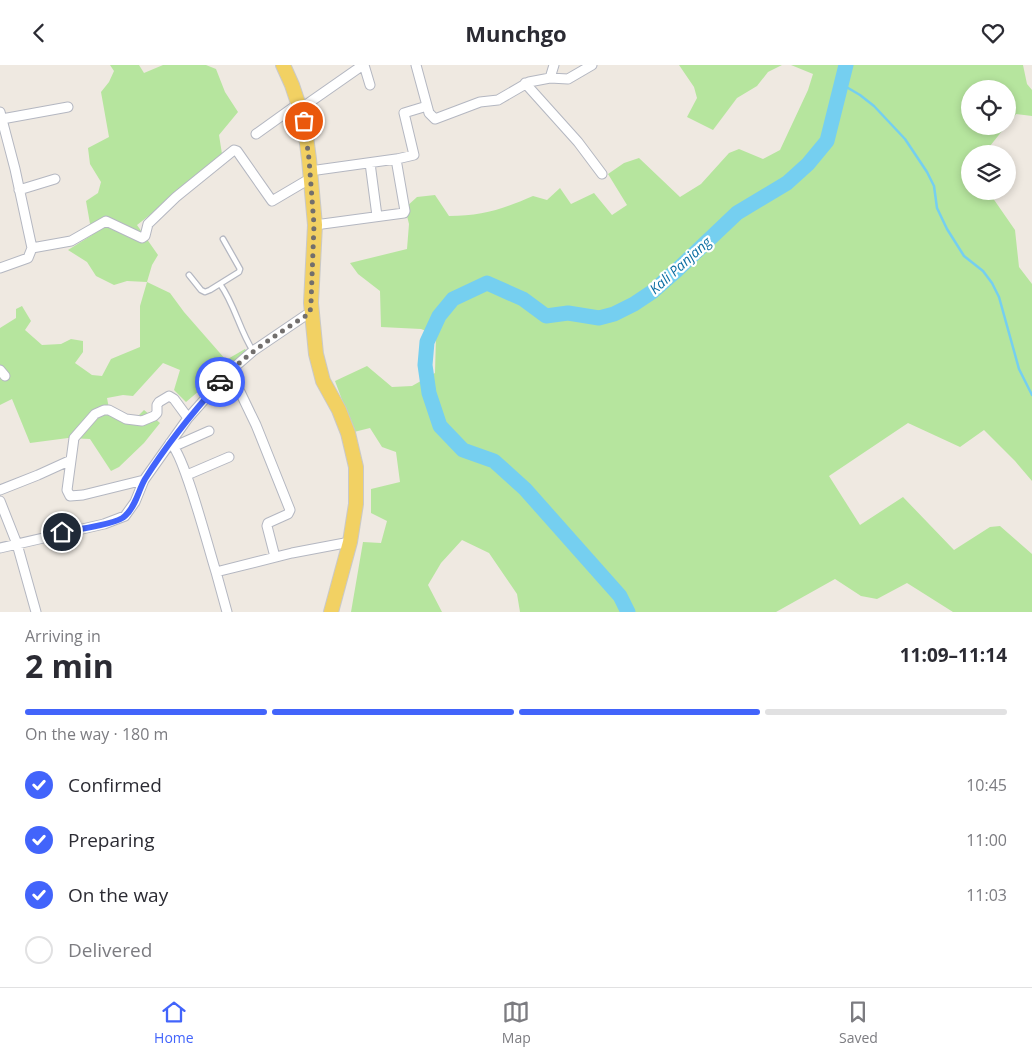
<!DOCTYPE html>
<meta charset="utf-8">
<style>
:root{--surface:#fff;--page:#f7f7f7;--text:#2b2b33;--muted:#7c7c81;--line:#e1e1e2;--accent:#4264fb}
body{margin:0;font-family:"Open Sans",sans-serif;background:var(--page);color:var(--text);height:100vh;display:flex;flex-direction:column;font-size:19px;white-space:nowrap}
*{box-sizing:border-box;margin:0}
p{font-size:16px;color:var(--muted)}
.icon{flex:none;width:28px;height:28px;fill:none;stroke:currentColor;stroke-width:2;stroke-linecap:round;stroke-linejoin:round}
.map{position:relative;height:547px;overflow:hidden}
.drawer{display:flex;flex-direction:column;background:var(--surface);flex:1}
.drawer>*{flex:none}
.tools{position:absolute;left:961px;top:15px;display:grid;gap:10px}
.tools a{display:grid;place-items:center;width:55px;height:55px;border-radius:50%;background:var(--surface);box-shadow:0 2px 8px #0003;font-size:25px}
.pin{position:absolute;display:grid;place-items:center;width:42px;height:42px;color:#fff;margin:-21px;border:2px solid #fff;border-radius:50%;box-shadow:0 1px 5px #0007}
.courier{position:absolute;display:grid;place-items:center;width:50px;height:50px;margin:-25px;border:4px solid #4264fb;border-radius:50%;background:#fff;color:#222;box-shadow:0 1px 6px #0007}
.overview em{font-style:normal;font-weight:700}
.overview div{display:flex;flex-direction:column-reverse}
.overview{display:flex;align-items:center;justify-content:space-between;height:85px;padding:0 25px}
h1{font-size:32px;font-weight:700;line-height:38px}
.bar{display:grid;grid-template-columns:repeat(4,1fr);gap:8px 5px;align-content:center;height:60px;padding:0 25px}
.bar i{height:6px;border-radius:4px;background:var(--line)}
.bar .selected{background:var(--accent)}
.bar p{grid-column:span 4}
ol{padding:0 25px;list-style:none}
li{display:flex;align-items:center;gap:15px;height:55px}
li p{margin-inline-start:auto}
li .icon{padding:5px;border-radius:50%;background:var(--accent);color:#fff;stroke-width:4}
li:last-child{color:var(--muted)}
li i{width:28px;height:28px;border:2px solid var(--line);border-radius:50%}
header{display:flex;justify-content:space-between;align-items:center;height:65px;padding:0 25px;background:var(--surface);font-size:22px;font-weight:700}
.dock{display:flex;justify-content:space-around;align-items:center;height:70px;border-top:1px solid var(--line);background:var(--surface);font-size:14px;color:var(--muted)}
.dock a{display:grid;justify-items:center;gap:2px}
.dock .selected{color:var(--accent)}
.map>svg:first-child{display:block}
.green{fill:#b6e59e}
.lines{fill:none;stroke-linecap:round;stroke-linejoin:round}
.stream{stroke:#75cff0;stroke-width:2.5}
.river{stroke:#75cff0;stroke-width:15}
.lane-casing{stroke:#b4b7c1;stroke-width:7}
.street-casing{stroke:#b4b7c1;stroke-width:11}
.primary-casing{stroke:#c9c9c9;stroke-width:16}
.lane{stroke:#fff;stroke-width:4.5}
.street{stroke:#fff;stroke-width:9}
.primary{stroke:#f2d163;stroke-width:14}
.done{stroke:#726f6d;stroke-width:5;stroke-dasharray:0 9}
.route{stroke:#4264fb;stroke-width:6}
.labels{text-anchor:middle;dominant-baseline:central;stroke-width:4.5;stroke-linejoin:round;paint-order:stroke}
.water-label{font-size:14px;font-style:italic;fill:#0d6fa3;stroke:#fff}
</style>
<header><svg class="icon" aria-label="back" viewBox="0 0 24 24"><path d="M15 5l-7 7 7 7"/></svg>Munchgo<svg class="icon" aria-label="heart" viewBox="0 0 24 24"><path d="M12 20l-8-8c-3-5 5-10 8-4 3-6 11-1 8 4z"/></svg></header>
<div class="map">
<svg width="1032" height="547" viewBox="0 0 1032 547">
<rect width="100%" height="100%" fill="#efe9e1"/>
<path class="green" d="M 110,0 L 139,0 L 144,8 L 163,0 L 206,0 L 216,4 L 225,27 L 238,47 L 219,70 L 222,89 L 178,128 L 137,160 L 158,190 L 152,200 L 147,217 L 170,228 L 184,247 L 226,295 L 245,284 L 251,292 L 222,320 L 213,314 L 186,337 L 174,325 L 180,305 L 163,298 L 133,331 L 123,330 L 107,333 L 110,349 L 130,359 L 144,345 L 160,358 L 144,378 L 119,402 L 111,406 L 90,374 L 68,373 L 30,378 L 12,334 L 0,340 L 0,263 L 16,253 L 16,244 L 22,241 L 31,256 L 25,265 L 42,280 L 61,279 L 71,274 L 83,276 L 83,287 L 75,298 L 92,310 L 102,311 L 111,294 L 140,282 L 140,241 L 147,217 L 127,216 L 114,220 L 96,211 L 87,197 L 68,185 L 92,170 L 86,136 L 98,128 L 101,117 L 90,99 L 88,83 L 109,72 L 101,27 L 109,17 L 114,6 Z
M 679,0 L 782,0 L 768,7 L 757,21 L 737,33 L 713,65 L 687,52 L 697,33 L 694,22 Z
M 791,0 L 1023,0 L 1027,19 L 1032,25 L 1032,51 L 1016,49 L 1008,60 L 1008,24 L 970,24 L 970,61 L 1006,61 L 990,81 L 970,89 L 969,104 L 970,106 L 970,126 L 988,126 L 1015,165 L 1019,202 L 1032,219 L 1032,416 L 1015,396 L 984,365 L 960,382 L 908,358 L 829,411 L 860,460 L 903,432 L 954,485 L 990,462 L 1000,461 L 1032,489 L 1032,547 L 953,547 L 907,518 L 877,534 L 861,531 L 835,514 L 776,547 L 520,547 L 517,529 L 489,488 L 462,475 L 441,498 L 428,520 L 442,547 L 351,547 L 363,477 L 381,478 L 387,456 L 371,448 L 371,424 L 400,417 L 396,387 L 382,382 L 370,363 L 354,367 L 335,316 L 367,301 L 392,322 L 412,321 L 435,308 L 436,270 L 421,264 L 381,262 L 380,226 L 358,209 L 350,198 L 407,184 L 409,159 L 405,143 L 417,132 L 435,130 L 449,151 C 482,151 503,144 533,131 L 547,135 L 560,123 L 571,139 L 594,128 L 612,150 L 627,140 L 608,109 L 624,98 L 639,93 L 680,132 L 701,119 L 729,88 L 739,84 L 763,94 L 780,85 L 808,25 L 813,9 Z"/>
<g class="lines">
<path class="stream" d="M 843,20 L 860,30 L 874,41 L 905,74 L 927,107 L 934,121 L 937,143 L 947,164 L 964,191 L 983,206 L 992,218 L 999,232 L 1019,304 L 1032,330"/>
<path class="river" d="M 628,547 L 620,531 L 525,424 L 494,396 L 463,385 L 440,361 L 429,328 L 425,300 L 427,277 L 439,251 L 453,234 L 487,218 L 523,234 L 546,251 L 568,248 L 599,253 L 614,249 L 634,239 L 652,227 L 677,205 L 737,148 L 787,118 L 808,99 L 827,76 L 846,0"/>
<defs>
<path id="lane" d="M 189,210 L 201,225 L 205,227 L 210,225 L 239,207 L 240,204 L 223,174
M 220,219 C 235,240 239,264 253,286"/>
<path id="street" d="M 364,0 L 370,20
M 416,0 L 429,48 L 435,54 L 480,37 L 498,35 L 529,17 L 550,13 L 568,14 L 592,0
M 550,13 L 554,0
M 525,18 L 578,77 L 602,109
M 300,44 L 363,0
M 0,47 L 15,104 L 32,183 L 28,193 L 0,203
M 2,54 L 68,42
M 256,69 L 298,39
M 397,94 L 414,90 L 404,48 L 427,41
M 370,98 L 377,151
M 310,106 L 396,94 L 405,146 L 404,148 L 315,160
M 19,125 L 55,114
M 32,183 L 71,176 L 106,156 L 142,173 L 145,171 L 148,159 L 176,132 L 234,85 L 237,86 L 272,136 L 311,113
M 0,305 L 5,311
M 230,306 L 256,360 L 290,445 L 288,449 L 268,458 L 267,461 L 275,492
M 170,378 C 184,387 209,486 216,507
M 175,381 L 209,366
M 187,410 L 229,392
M 144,415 L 83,430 L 70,431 L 67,425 L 74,373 L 95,349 L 104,345 L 109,345 L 126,354 L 142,356 L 154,351 L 157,348 L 157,340 L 159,337 L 169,331 L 174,334 L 188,353
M 0,425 L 38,410 L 71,395
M 0,436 L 17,479 L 36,547
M 0,483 L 104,459 L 125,451 L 135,437 L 144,415 L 188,353 L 230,306 L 253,286 L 309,248 L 311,241
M 227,547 L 216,507 L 292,488 L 350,477"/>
<path id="primary" d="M 283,0 L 292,20 L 304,56 L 309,94 L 315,160 L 311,238 L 316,289 L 323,316 L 339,345 L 348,368 L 356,402 L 356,439 L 350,477 L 331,547"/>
</defs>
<use href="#lane" class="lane-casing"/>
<use href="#street" class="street-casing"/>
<use href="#primary" class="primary-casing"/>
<use href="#lane" class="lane"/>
<use href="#street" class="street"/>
<use href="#primary" class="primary"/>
</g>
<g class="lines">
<path class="done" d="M 220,317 C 246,288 278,269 310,248 L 311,238 L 314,160 L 309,94 L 304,56"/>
<path class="route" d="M 62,467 C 75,465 118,459 125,451 C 136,441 138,426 145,414 C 167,379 193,347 220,317"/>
</g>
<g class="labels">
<g class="water-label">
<text transform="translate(680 200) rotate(-42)">Kali Panjang</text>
</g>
</g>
</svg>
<div class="tools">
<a><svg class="icon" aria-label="locate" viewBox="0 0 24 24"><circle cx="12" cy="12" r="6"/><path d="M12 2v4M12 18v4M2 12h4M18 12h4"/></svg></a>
<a><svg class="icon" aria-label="layers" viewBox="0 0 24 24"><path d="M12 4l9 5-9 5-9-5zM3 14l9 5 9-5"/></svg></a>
</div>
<div class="pin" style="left:304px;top:56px;background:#ea580c"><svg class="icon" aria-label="bag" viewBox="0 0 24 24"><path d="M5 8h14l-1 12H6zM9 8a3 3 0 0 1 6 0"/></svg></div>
<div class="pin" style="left:62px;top:467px;background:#1f2937"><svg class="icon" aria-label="home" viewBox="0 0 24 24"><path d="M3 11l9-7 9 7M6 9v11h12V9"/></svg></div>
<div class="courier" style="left:220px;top:317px"><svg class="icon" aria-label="car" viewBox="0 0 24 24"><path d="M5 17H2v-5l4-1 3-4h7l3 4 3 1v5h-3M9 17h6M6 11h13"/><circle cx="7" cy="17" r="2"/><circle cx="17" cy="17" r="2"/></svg></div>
</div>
<section class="drawer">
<div class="overview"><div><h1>2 min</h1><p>Arriving in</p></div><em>11:09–11:14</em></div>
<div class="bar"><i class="selected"></i><i class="selected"></i><i class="selected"></i><i></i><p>On the way · 180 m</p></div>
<ol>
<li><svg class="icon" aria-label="check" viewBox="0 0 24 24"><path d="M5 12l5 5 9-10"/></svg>Confirmed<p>10:45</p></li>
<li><svg class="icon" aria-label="check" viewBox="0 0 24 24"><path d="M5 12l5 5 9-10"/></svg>Preparing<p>11:00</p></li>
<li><svg class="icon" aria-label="check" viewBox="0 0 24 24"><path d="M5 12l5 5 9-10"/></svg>On the way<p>11:03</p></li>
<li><i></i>Delivered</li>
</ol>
</section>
<nav class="dock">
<a class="selected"><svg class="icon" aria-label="home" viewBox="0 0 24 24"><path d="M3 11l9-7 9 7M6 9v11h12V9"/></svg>Home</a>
<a><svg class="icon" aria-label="map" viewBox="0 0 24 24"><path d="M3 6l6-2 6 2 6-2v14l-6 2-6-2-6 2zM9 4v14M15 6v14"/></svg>Map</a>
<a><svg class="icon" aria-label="saved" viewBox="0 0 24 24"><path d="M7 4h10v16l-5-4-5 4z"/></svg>Saved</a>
</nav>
